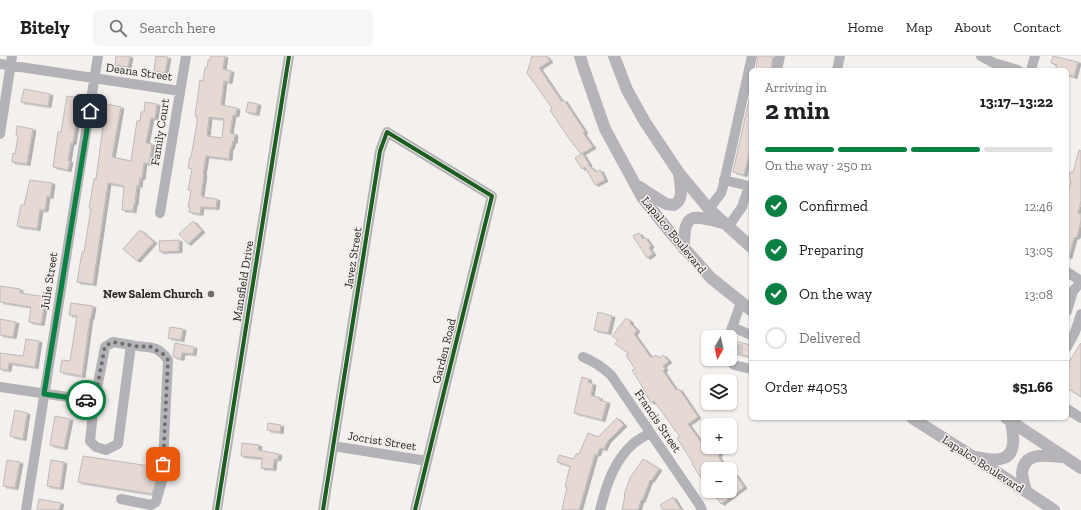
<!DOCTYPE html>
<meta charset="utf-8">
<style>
:root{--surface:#fff;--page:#f6f6f6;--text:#202124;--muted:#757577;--line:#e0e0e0;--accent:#0b8043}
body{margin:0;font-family:"Zilla Slab",serif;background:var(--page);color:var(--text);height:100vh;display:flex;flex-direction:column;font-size:15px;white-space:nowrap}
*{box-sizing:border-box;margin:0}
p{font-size:13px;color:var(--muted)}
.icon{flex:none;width:22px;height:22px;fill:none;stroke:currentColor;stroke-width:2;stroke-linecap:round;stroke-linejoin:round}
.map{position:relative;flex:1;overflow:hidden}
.panel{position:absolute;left:749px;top:12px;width:320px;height:352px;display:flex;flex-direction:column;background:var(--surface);border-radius:6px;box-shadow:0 1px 3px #0004}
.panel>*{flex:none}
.needle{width:26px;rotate:188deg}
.fabs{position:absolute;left:701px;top:274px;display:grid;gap:8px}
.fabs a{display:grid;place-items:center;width:36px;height:36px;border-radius:6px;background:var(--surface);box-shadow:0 1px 3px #0004;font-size:20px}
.pin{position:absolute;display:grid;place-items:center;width:34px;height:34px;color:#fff;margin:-17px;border-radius:8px;box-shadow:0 2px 6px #0006}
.courier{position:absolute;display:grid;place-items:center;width:40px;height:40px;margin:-20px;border:3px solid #0b8043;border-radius:50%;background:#fff;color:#222;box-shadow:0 1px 5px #0007}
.overview em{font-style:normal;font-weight:700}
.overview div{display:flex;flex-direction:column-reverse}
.overview{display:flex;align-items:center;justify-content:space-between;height:68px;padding:0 16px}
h1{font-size:26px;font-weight:700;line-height:30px}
.bar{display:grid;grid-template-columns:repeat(4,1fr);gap:6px 4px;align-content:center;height:48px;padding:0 16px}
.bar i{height:5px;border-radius:3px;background:var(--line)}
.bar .current{background:var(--accent)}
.bar p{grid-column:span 4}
.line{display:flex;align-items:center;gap:10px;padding:0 16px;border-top:1px solid var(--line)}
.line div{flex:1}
ol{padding:0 16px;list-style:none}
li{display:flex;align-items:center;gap:12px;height:44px}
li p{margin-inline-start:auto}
li .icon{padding:4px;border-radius:50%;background:var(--accent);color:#fff;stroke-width:4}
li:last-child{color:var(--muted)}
li i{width:22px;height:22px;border:2px solid var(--line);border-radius:50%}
header{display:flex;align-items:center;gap:24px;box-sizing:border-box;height:56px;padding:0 20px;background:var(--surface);border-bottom:1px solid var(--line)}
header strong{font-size:19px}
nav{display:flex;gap:22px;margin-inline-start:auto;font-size:14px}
.search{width:280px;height:36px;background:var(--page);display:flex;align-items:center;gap:10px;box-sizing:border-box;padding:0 14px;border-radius:6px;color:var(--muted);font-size:15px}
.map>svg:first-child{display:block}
.building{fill:#e6d8d3;stroke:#bdbbba;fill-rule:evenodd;filter:url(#shadow)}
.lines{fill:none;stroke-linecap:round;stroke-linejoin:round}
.minor-tunnel{stroke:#cbc8c6;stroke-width:10;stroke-dasharray:10 5;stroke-linecap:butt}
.minor{stroke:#b2b2b7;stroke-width:10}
.major{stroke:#b6b4b8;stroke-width:12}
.cycleway-casing{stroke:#f4efed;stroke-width:6}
.cycleway{stroke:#1b5e20;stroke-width:4}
.done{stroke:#706d6c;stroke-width:4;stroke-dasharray:0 7.2}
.route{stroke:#0b8043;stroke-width:5}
.poi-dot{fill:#706d6c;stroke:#f4efed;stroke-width:1.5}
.labels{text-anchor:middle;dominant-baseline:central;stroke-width:3;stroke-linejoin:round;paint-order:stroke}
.street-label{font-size:12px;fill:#292726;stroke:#f4efed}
.poi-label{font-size:12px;font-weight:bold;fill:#292726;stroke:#f4efed;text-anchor:end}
</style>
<header>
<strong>Bitely</strong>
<div class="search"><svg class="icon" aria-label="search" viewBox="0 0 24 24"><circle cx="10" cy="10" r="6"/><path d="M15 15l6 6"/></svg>Search here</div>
<nav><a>Home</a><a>Map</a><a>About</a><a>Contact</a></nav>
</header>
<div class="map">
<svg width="1081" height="454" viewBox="0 0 1081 454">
<defs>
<filter id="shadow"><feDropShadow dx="3" dy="1.5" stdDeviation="0" flood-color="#0004"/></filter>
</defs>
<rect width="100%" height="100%" fill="#f3f0ee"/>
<path class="building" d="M 116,0 L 130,0 L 128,11 L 115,9 Z
M 156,0 L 168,1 L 165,17 L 154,15 Z
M 211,0 L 225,0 L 223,13 L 231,15 L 229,26 L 224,25 L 221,49 L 237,52 L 236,59 L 233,59 L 230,77 L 235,78 L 234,86 L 233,85 L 231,92 L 230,92 L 229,103 L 206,100 L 203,118 L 204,118 L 201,139 L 203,141 L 217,143 L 216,152 L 201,151 L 200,158 L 189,156 L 190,151 L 188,151 L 191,134 L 188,134 L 192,113 L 188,112 L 190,101 L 191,101 L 197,67 L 197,60 L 195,60 L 200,24 L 203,25 L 205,12 L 207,12 L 208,4 L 210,4 ZM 209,61 L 224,63 L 222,82 L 207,80 Z
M 532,0 L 546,0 L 550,5 L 539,12 L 562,46 L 564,44 L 585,76 L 583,77 L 593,91 L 581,98 L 568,81 L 550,54 L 552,52 L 527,17 Z
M 758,0 L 773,0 L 771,14 L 756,14 Z
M 1053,0 L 1078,6 L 1074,21 L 1067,19 L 1067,14 L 1055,14 L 1057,9 L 1051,7 Z
M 24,33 L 50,38 L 48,50 L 21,46 Z
M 751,35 L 751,90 L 744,119 L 733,116 Z
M 67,40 L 80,42 L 73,87 L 71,87 L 68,105 L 70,105 L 68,114 L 53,111 L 58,76 L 61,76 Z
M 145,46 L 157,48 L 155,62 L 151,62 L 146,87 L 152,88 L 149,108 L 144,107 L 142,122 L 140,122 L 139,130 L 137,129 L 135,148 L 134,148 L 133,155 L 122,154 L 124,130 L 108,127 L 93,228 L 77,226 L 82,196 L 84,196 L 88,171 L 91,152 L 89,152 L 94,123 L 96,123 L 106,48 L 121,51 L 112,101 L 131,105 L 137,65 L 140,65 L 141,56 L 144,56 Z
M 248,46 L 258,48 L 256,58 L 246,56 Z
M 17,70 L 33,73 L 27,108 L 12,106 L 13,97 L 15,98 L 18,80 L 16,79 Z
M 1079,94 L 1081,95 L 1081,145 L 1078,157 L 1081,158 L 1081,165 L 1077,181 L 1074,182 L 1069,201 L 1067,201 L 1067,140 L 1071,125 L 1068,124 L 1070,116 L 1073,116 Z
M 582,97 L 589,108 L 588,109 L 596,116 L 600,114 L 605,124 L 595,129 L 585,111 L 582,113 L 575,102 Z
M 30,124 L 52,127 L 50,141 L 47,140 L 45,154 L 40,154 L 37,173 L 17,170 L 21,149 L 24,149 Z
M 193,165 L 202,175 L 188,188 L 179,178 Z
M 140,174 L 154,186 L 137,205 L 123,193 Z
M 639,177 L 643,183 L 645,181 L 651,190 L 649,192 L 653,198 L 647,202 L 633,180 Z
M 179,184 L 179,195 L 160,196 L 159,185 Z
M 0,230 L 20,233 L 20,237 L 46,241 L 41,268 L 29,266 L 31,251 L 0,246 Z
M 71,247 L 93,250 L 91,262 L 90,262 L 82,320 L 60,316 L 62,304 L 70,305 L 73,286 L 77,260 L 69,259 Z
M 598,256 L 612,260 L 608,277 L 594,274 Z
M 626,262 L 631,266 L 630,267 L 637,274 L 634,278 L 651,302 L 656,299 L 659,302 L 663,299 L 669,305 L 663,310 L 665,313 L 663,315 L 676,334 L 679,333 L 698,361 L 688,368 L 703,389 L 708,386 L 708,391 L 715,391 L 720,398 L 718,400 L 726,413 L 708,413 L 708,433 L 692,408 L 693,407 L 677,382 L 680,381 L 654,345 L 651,347 L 645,337 L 646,337 L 643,332 L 632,314 L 635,313 L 626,299 L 629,298 L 615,288 L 618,284 L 612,280 Z
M 0,263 L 16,266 L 13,281 L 0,279 Z
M 170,271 L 183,273 L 181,284 L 168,282 Z
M 26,283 L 39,285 L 35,311 L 9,307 L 8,314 L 0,313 L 0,297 L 23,300 Z
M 734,285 L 751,289 L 751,301 L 730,296 L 732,287 Z
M 175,287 L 194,291 L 193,298 L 182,297 L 181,303 L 174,301 L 173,299 Z
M 1081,287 L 1081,341 L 1067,332 L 1067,309 Z
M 582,321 L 589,323 L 588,326 L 593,328 L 591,339 L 600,342 L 599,344 L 607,346 L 602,364 L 574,357 Z
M 15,354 L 27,357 L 23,383 L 10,380 Z
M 55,360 L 70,363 L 64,392 L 50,389 Z
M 617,362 L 624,369 L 607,386 L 604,393 L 600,392 L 597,399 L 595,398 L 579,454 L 562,454 L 567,431 L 565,431 L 570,410 L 557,406 L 559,399 L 574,403 L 576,398 L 579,398 L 588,377 L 598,381 Z
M 268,367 L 281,369 L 280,376 L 267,374 Z
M 242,387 L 259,389 L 258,394 L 279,398 L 278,403 L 274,403 L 273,413 L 261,412 L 262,402 L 241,400 Z
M 83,400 L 156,411 L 156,424 L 152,438 L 78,426 Z
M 643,403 L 659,413 L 651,425 L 650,424 L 642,445 L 641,444 L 638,454 L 622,454 L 625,439 L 624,439 L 630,422 Z
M 7,404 L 20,406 L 15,432 L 3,430 Z
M 51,404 L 64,406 L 60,432 L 47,430 Z
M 735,418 L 744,431 L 721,448 L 712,435 L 730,435 L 730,421 Z
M 673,441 L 681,454 L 663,454 L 660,449 Z
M 39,443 L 61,447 L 59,454 L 37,454 Z"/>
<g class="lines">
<path class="minor-tunnel" d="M 737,298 L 739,286"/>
<path class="minor" d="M 981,0 L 994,7 L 1018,14
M 0,8 L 180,35
M 777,14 L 780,0
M 837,14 L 840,0
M 1031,14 L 1035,0
M 0,78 L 12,0
M 724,124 L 749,130 L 742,151 L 728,171
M 709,153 L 721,137 L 723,131 L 752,0
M 160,157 L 186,0
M 1067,216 L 1081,225
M 1067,255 L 1073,235 L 1081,226
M 732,271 L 751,279
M 729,281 L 741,246
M 1067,291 L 1075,276 L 1081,258
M 583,301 C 594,305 602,311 611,319 L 699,448 L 702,454
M 730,303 L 734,309 L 751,313
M 0,331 L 88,344 L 94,348 L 90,385 L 96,391 L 106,394 L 118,388 L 131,289 L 113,286 L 105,291 L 94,348
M 1067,353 L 1081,362
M 333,390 L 427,405
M 121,443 L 151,449 L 156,446 L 162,425 L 163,408 L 168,304 C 156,287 148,293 131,289
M 26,454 L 98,0
M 217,454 L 289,0
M 323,454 L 380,95 L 387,76 L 492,140 L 415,454
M 600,454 C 606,430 614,404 634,387 C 639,383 645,380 650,377"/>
<path class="major" d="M 580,0 L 583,10 L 605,73 L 642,141 L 670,176 L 711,222 L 751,254
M 614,0 L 627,34 L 645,66 L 679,117 L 709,153 L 751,191
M 638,130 L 666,148 L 674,149 C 685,143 680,128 679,117
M 684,193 C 684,155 691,159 723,167
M 912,362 L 972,400 L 1054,454
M 1006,362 L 1081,412
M 977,401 C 991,404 1011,408 1013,388 C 1014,381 1012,372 1011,365
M 1026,435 C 1025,430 1022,422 1022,417 C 1024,394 1048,400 1063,401"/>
<defs>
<path id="cycleway" d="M 217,454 L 289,0
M 323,454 L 380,95 L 387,76 L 492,140 L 415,454"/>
</defs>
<use href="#cycleway" class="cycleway-casing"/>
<use href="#cycleway" class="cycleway"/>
</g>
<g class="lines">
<path class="done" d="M 86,344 L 94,348 L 105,290 L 113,286 L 140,291 L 149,290 L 163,298 L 168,304 L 163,408"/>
<path class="route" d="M 86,344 L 44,338 L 90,55"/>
</g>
<circle class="poi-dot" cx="211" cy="238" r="4"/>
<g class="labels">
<g class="street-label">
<text transform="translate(139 16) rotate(8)">Deana Street</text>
<text transform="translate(160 76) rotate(-81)">Family Court</text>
<text transform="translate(674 179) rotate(51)">Lapalco Boulevard</text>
<text transform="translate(353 202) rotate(-81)">Javez Street</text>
<text transform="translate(49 225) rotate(-81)">Julie Street</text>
<text transform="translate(243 225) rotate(-81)">Mansfield Drive</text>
<text transform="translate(444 295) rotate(-76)">Garden Road</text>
<text transform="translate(658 365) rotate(56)">Francis Street</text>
<text transform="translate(382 385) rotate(9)">Jocrist Street</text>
<text transform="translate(983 408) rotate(33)">Lapalco Boulevard</text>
</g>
<g class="poi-label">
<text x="203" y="238">New Salem Church</text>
</g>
</g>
</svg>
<div class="fabs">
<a><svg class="needle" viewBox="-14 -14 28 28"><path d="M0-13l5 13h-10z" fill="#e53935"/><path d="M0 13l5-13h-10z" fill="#757577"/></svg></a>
<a><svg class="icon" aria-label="layers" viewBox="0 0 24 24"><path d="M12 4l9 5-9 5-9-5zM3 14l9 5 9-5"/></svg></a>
<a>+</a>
<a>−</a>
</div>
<div class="pin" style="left:163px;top:408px;background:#ea580c"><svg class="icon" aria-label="bag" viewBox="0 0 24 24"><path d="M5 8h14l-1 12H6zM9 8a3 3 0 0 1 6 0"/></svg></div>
<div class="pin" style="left:90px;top:55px;background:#1f2937"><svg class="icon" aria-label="home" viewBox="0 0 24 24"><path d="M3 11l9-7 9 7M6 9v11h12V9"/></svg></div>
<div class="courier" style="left:86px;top:344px"><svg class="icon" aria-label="car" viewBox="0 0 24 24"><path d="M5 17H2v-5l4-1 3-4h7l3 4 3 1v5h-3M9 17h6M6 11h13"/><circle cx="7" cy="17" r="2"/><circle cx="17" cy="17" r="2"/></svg></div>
<section class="panel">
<div class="overview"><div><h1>2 min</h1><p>Arriving in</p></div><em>13:17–13:22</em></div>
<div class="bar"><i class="current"></i><i class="current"></i><i class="current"></i><i></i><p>On the way · 250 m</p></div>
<ol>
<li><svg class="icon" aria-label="check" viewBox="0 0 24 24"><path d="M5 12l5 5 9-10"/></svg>Confirmed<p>12:46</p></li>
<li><svg class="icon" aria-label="check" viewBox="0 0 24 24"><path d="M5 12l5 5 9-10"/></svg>Preparing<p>13:05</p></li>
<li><svg class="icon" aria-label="check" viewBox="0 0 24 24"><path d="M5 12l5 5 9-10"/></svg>On the way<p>13:08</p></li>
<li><i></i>Delivered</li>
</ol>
<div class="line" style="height:52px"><div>Order #4053</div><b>$51.66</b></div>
</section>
</div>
